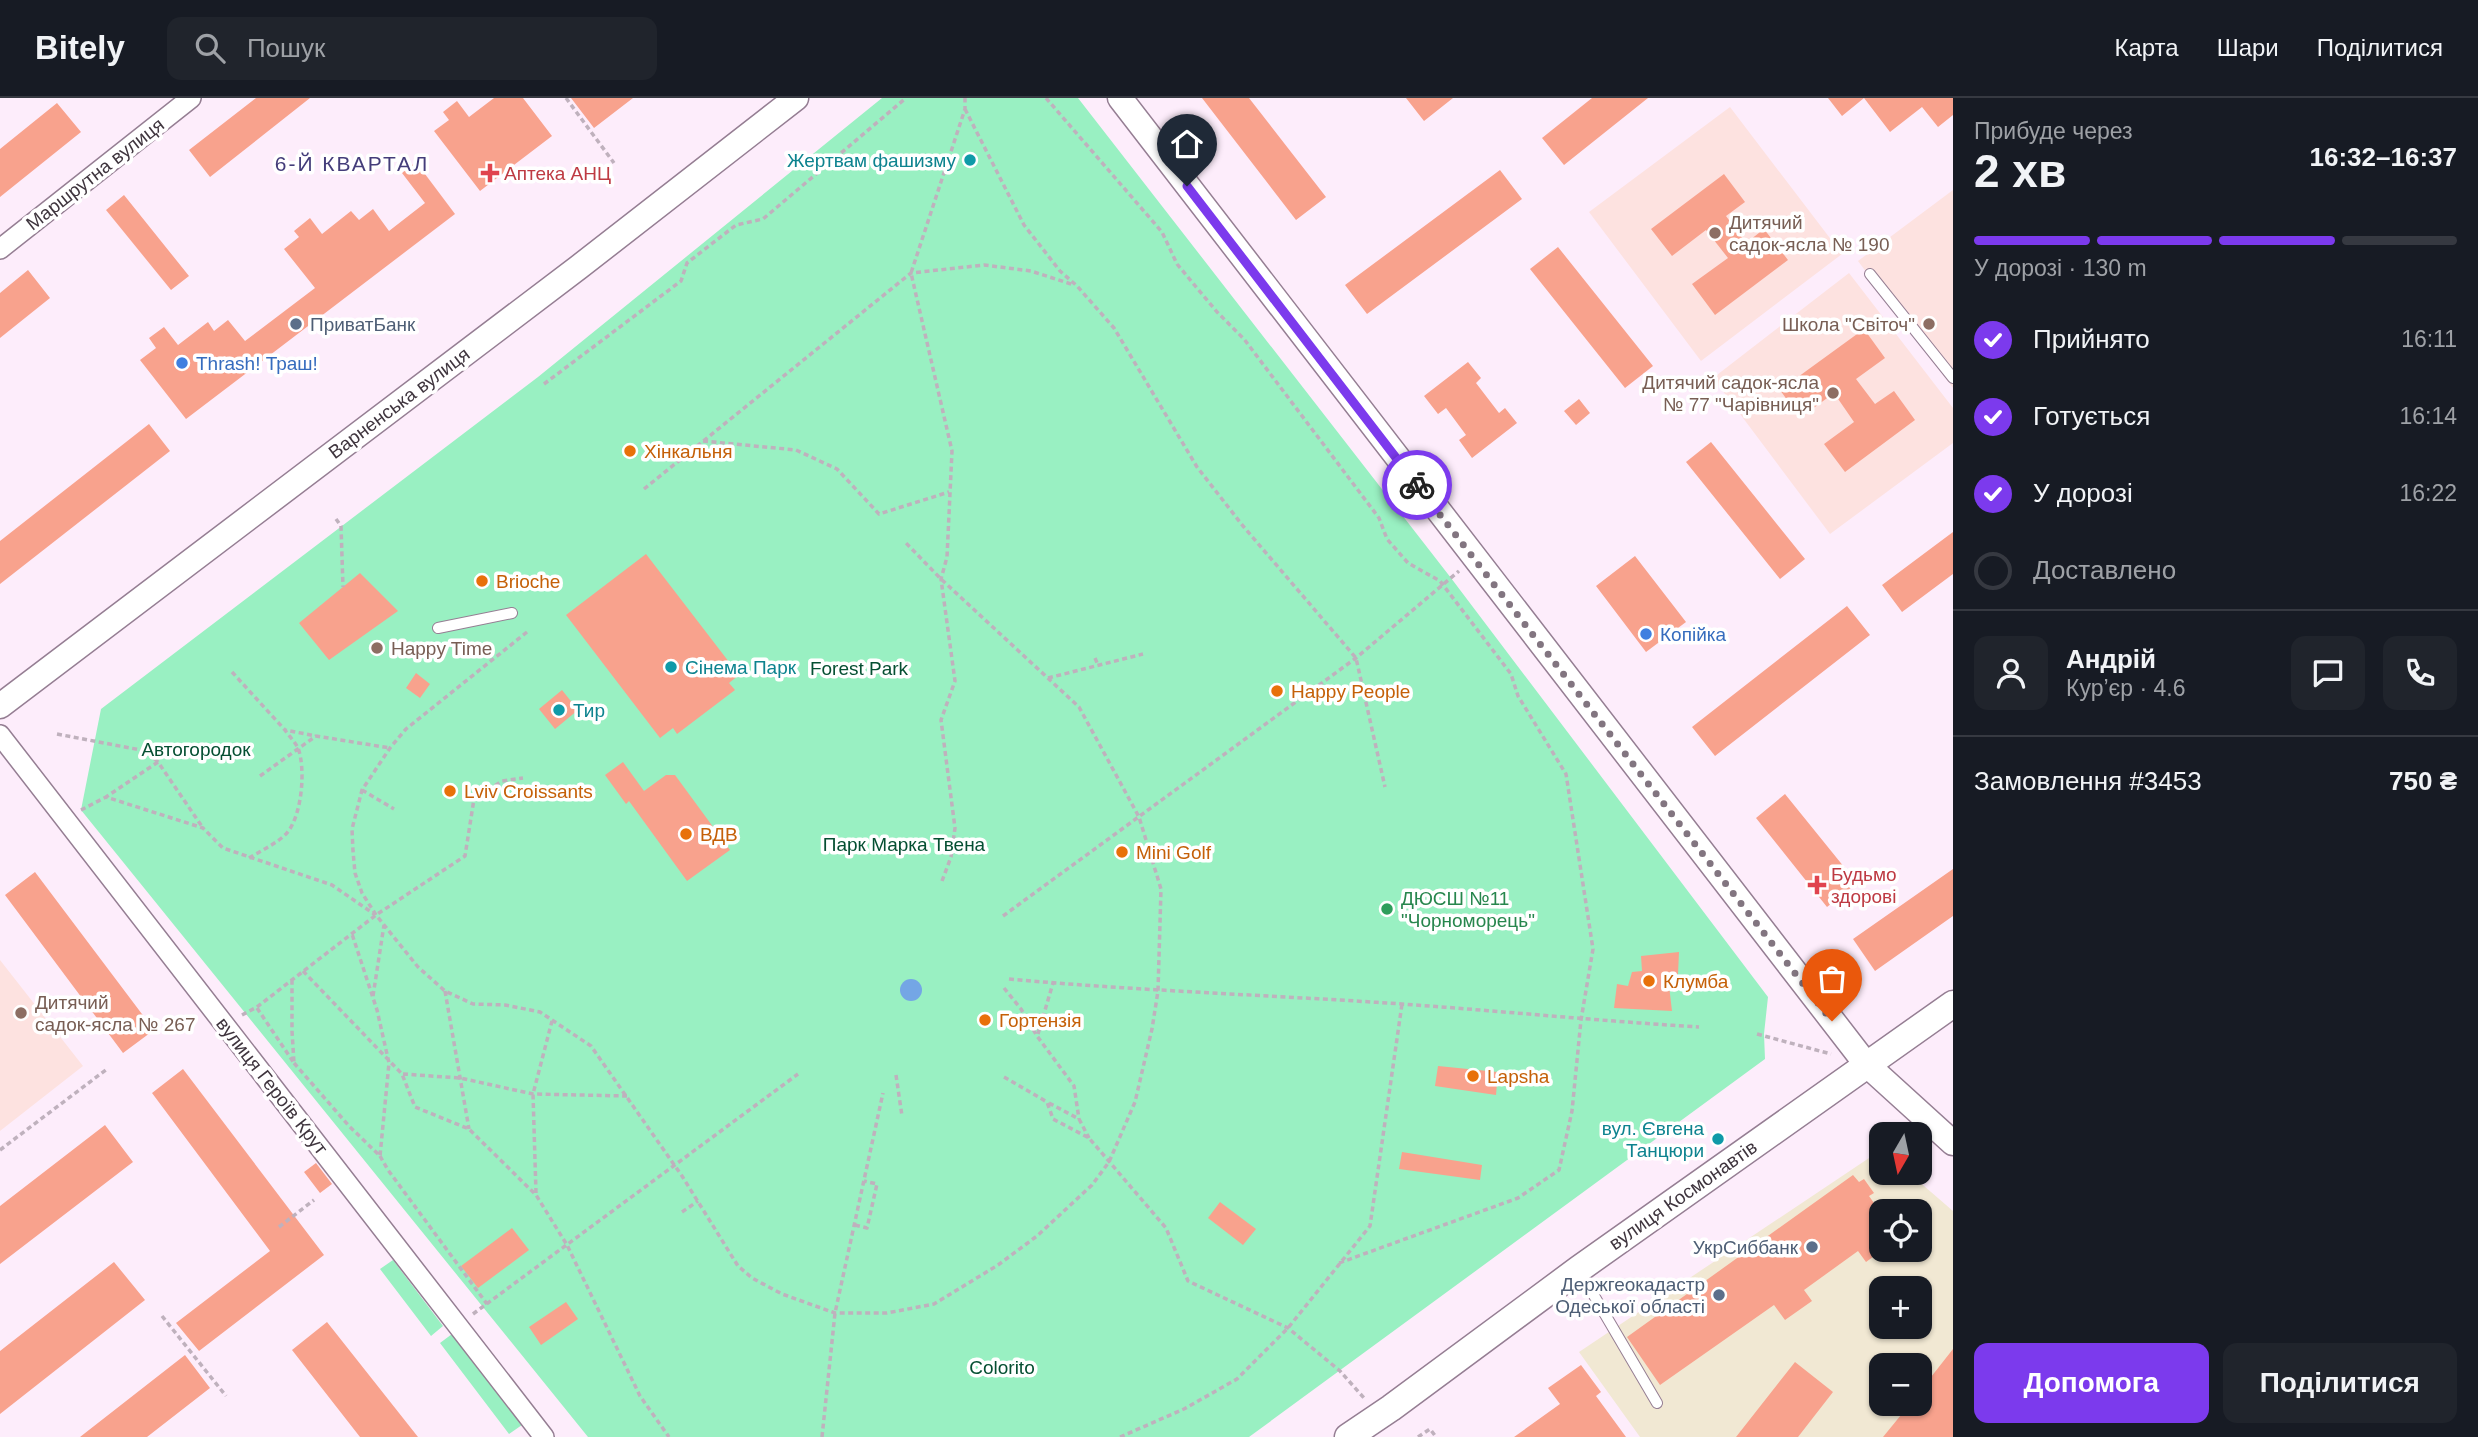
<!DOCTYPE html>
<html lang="uk">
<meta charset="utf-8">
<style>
:root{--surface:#171b24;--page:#20242c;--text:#f1f3f6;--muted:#9ea1a6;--line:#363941;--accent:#7c3aed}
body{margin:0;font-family:Helvetica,sans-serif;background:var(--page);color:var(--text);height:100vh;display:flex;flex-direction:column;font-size:26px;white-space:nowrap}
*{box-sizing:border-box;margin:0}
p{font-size:23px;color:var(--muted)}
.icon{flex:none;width:38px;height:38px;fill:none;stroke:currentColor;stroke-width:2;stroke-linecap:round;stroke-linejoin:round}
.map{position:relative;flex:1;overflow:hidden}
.sheet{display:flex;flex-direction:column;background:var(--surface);width:525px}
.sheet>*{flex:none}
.needle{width:46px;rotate:189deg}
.fabs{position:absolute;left:1869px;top:1024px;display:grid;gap:14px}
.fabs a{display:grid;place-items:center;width:63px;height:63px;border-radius:14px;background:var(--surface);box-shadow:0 2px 5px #0004;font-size:35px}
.pin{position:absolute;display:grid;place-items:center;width:60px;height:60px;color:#fff;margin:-72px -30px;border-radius:50% 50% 50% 0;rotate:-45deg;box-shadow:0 0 7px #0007}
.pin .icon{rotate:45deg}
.courier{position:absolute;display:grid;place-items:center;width:70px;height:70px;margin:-35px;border:5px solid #7c3aed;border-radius:50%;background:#fff;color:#222;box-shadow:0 2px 9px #0007}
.overview em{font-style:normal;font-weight:600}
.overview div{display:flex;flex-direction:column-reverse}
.overview{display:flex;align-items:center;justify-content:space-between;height:119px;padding:0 21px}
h1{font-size:46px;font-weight:600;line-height:52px}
.bar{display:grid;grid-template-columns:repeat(4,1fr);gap:10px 7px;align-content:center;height:84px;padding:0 21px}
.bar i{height:9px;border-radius:5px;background:var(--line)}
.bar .current{background:var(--accent)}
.bar p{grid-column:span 4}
.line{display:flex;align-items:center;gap:18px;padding:0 21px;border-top:2px solid var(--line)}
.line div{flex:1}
.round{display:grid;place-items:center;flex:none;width:74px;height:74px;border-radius:14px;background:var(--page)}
ol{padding:0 21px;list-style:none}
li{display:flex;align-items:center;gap:21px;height:77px}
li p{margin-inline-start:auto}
li .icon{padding:7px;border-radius:50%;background:var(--accent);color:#fff;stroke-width:4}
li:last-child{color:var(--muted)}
li i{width:38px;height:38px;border:4px solid var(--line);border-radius:50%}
.action{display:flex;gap:14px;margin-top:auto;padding:14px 21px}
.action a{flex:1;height:80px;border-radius:14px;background:var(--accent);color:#fff;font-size:28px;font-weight:600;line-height:80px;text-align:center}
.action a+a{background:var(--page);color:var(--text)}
header{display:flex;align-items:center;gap:42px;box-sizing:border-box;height:98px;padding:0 35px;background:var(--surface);border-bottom:2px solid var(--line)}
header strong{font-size:33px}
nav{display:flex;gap:38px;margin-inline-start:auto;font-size:24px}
.search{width:490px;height:63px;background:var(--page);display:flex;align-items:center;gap:18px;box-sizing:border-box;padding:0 24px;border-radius:14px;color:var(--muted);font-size:26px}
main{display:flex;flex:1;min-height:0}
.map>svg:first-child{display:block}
.industrial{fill:#f1e8d3;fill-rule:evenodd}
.education{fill:#fde2e0}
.green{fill:#99f0c2}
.water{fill:#74a6e5}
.building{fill:#f8a28d}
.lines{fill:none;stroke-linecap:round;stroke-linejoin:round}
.service-casing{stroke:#957e93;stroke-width:12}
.minor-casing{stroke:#957e93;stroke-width:22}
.tertiary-casing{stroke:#957e93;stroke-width:27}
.secondary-casing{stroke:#957e93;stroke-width:29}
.path{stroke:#bfb1bd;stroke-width:3.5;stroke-dasharray:5 3.5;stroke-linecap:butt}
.service{stroke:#fff;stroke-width:10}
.minor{stroke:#fff;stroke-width:19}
.tertiary{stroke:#fff;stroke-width:24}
.secondary{stroke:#fff;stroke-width:26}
.done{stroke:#827580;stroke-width:7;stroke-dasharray:0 12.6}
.route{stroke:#7c3aed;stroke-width:9}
.culture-dot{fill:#0f9aa8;stroke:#fff;stroke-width:2.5}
.health-dot{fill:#e0444e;stroke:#fff;stroke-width:2.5}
.education-dot{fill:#8d6e63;stroke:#fff;stroke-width:2.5}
.service-dot{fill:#5c6f8a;stroke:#fff;stroke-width:2.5}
.shop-dot{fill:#3f7fe0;stroke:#fff;stroke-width:2.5}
.food-dot{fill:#e8710a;stroke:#fff;stroke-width:2.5}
.leisure-dot{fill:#2e9e5b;stroke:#fff;stroke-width:2.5}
.labels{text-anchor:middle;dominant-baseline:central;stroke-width:7;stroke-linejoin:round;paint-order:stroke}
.culture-label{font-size:19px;fill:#0d838f;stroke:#fff;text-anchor:end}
.health-label{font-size:19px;fill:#be3a42;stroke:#fff;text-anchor:start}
.street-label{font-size:19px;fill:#3f353e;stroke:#fff}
.education-label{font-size:19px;fill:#785e54;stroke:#fff;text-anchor:start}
.service-label{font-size:19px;fill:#4e5e75;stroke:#fff;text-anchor:end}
.shop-label{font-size:19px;fill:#366cbe;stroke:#fff;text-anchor:start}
.food-label{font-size:19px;fill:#c56008;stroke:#fff;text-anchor:start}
.park-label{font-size:19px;fill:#054f32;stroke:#fff}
.leisure-label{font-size:19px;fill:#27864d;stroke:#fff;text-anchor:start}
.neighbourhood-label{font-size:21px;letter-spacing:2px;fill:#443d7a;stroke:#fff}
</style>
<header>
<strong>Bitely</strong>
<div class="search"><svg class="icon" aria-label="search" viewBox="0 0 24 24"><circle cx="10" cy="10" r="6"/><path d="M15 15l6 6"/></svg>Пошук</div>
<nav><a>Карта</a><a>Шари</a><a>Поділитися</a></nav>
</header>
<main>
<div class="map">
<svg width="1953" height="1339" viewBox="0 0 1953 1339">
<rect width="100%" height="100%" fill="#fdedfb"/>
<path class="industrial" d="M 1881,1052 L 1881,1074 L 1909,1075 L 1953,1113 L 1953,1339 L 1640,1339 L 1579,1254 ZM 1881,1113 L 1920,1113 L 1920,1152 L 1881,1152 ZM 1881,1190 L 1920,1190 L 1920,1228 L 1881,1228 ZM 1881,1267 L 1920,1267 L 1920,1306 L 1881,1306 Z"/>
<path class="education" d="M 1730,9 L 1842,156 L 1701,263 L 1589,114 Z
M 1953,92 L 1953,290 L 1858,163 Z
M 1849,175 L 1953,310 L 1953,345 L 1830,436 L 1713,280 Z
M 0,862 L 83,968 L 0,1033 Z"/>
<path class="green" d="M 882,0 L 1078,0 L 1451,480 L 1768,899 L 1764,936 L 1765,961 L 1249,1339 L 588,1339 L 81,712 L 101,611 L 538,279 Z
M 393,1162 L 443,1228 L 431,1238 L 380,1171 Z
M 452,1236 L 522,1327 L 509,1336 L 440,1245 Z"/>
<path class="water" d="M900 892a11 11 0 1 1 22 0a11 11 0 1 1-22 0Z"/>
<path class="building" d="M 256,0 L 310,0 L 210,79 L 189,52 Z
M 494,0 L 523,0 L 552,38 L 480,93 L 434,33 L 449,22 L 443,14 L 457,3 L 469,19 Z
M 571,0 L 633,0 L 594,30 Z
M 1202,0 L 1249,0 L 1326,99 L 1296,122 Z
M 1406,0 L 1453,0 L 1424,23 Z
M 1592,0 L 1648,0 L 1564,67 L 1542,40 Z
M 1828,0 L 1953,0 L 1953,17 L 1938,29 L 1922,9 L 1890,34 L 1864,0 L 1842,18 Z
M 57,5 L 81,34 L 0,99 L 0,51 Z
M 416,64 L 455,116 L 186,321 L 140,262 L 156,250 L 149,240 L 164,229 L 178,247 L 208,224 L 214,233 L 228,222 L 245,243 L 315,190 L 284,151 L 299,139 L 294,133 L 310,120 L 322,136 L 351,113 L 359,122 L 373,111 L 389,133 L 425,105 L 402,75 Z
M 1500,72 L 1522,101 L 1367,216 L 1345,187 Z
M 1724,76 L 1745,104 L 1726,118 L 1746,145 L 1764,131 L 1788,162 L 1715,217 L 1692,186 L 1728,160 L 1706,132 L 1672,158 L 1651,131 Z
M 124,97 L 189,178 L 171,192 L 106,112 Z
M 1558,149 L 1653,268 L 1625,290 L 1530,171 Z
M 28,172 L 50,200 L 0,240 L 0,195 Z
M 1864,231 L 1885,260 L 1856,281 L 1875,306 L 1894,293 L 1915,322 L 1845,374 L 1824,346 L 1854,324 L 1834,295 L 1800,320 L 1780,292 Z
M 1468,264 L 1481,280 L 1476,285 L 1499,315 L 1505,310 L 1517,325 L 1472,360 L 1459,342 L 1466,337 L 1446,310 L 1438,316 L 1424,298 Z
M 1579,301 L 1590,315 L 1576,327 L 1564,313 Z
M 149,326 L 170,353 L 0,486 L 0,443 Z
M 1711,344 L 1805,461 L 1780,481 L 1686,364 Z
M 1953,434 L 1953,476 L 1902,514 L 1882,487 Z
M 646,456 L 739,577 L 729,585 L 735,592 L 677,636 L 673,630 L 660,640 L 566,517 Z
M 1635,458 L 1686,524 L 1646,554 L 1596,488 Z
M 360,475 L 398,513 L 329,562 L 299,525 Z
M 1847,508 L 1870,537 L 1715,658 L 1692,629 Z
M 416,575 L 430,586 L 420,600 L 406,590 Z
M 562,592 L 578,612 L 555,631 L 539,611 Z
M 623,664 L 644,693 L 666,677 L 675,677 L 730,752 L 687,783 L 629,703 L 626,706 L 605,677 Z
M 1785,696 L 1857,785 L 1827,809 L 1756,720 Z
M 1953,771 L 1953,818 L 1875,873 L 1853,841 Z
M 35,774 L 154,932 L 123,955 L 5,797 Z
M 1679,854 L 1678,876 L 1668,879 L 1672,913 L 1614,910 L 1617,886 L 1628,888 L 1632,874 L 1642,873 L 1641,858 Z
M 1438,968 L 1498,974 L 1496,997 L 1435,988 Z
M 183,971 L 324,1157 L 199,1253 L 176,1225 L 270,1153 L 152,995 Z
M 105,1027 L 133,1064 L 0,1166 L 0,1108 Z
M 1402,1054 L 1482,1067 L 1480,1082 L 1399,1071 Z
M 316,1065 L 332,1086 L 320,1095 L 304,1074 Z
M 1853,1077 L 1859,1084 L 1864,1081 L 1874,1095 L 1869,1098 L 1881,1115 L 1881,1153 L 1866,1164 L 1858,1153 L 1804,1192 L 1812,1203 L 1785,1222 L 1774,1207 L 1660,1287 L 1627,1239 Z
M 1220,1104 L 1256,1131 L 1243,1147 L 1208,1120 Z
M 512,1130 L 529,1152 L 478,1190 L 461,1168 Z
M 114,1164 L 145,1202 L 0,1316 L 0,1253 Z
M 566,1204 L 578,1221 L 541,1247 L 529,1229 Z
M 327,1224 L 418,1339 L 360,1339 L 292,1252 Z
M 1953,1251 L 1953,1339 L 1883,1339 L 1910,1306 L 1920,1306 L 1920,1293 Z
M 185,1257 L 210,1290 L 147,1339 L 80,1339 Z
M 1795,1264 L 1833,1294 L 1798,1339 L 1736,1339 Z
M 1581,1267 L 1601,1294 L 1596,1298 L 1626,1339 L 1514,1339 L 1560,1306 L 1548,1290 Z"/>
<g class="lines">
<defs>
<path id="service" d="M 1870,176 L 1953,280
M 438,530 L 512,515
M 1579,1172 L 1657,1305"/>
<path id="minor" d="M 0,151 L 191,0
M 0,637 L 544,1339"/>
<path id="tertiary" d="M 1120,0 L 1866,966 L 1953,1045
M 0,608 L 579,169 L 796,0"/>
<path id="secondary" d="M 1348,1339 L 1391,1310 L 1579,1171 L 1953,906"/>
</defs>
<use href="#service" class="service-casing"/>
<use href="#minor" class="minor-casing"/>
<use href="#tertiary" class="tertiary-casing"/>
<use href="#secondary" class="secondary-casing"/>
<path class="path" d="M 566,0 L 614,65
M 1046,0 L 1162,134 L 1177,166 L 1217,214 L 1244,241 L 1379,420 L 1387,441 L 1408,465 L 1440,483 L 1511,576 L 1518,598 L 1566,676 L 1593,851 L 1581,922 L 1572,1013 L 1559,1072 L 1518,1100 L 1339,1165
M 965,11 L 1024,127 L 1060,173 L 1077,188 L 1114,230 L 1197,369 L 1243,428 L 1356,560 L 1385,689
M 544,286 L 681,183 L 687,165 L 736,127 L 763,121 L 906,0
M 703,343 L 796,352 L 837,371 L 879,416 L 949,394
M 644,391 L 911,175 L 984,167 L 1031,173 L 1074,187
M 336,421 L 341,428 L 343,489
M 527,534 L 406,631 L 390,650 L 362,692 L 352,731 L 353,753 L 355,775 L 362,795 L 376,817 L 418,869 L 445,893 L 473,906 L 505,907 L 540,914 L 591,948 L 682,1078 L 738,1168 L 752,1180 L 782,1196 L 835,1215 L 887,1215 L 934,1206 L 998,1167 L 1037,1138 L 1092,1087 L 1109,1064 L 1135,1004 L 1152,931 L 1158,893 L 1161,791 L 1139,719 L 1079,609 L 941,481 L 905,444
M 1095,560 L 1098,567
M 232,574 L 285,632
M 1048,580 L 1143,556
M 57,636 L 146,653 L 158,664 L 203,730
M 158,664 L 106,699 L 203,730 L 223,750 L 332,787 L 374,816
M 260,678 L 316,638 L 390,650
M 362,692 L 394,711
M 81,712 L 106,699
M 249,760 C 262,752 276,746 286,736 C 302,719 306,671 298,650 C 295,644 289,638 285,632 L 316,638
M 942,783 L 951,759 L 955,730 L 941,622 L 955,583 L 941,481 L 947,459 L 952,353 L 911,175 L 965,11 L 965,0
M 1003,818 L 1356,560 L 1459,473
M 303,873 L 402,976 L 415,1009 L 469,1031 L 536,1097 L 567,1147 L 640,1298 L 669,1339
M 1009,881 C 1140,893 1271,897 1402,906 C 1501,913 1600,923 1699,929
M 1004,890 L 1021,911 L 1037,938 L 1074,988 L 1079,1021
M 445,893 L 469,1031
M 373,898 L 384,827
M 257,910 L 294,965 L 292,933 L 292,881
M 242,917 L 257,909 L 376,817 L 465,758 L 474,701 L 502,683 L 523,680
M 1038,936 L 1053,885
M 1757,936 L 1831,956
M 294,965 L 349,1028 L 380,1058 L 389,965 L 377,912 L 352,836
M 403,976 L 460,980 L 533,996 L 627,998
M 896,977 L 902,1018
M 1004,979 L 1047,1004 L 1053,1021 L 1089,1040 L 1166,1130 L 1188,1183 L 1288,1230 L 1340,1273 L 1364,1300
M 1049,1005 L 1079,1021 L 1089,1040
M 0,1052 L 107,971
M 380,1058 L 388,1072 L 487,1206
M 536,1095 L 533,996 L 552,923
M 682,1114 L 698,1103
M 855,1127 L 867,1130 L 877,1086 L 864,1083
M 279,1129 L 314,1102
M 473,1216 L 798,976
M 162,1218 L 226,1298
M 822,1339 L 835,1215 L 883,995
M 1120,1339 L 1184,1311 L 1237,1281 L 1288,1230 L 1370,1128 L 1402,906
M 1418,1339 L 1430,1331 L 1436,1339"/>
<use href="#service" class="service"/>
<use href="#minor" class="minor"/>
<use href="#tertiary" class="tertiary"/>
<use href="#secondary" class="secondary"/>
</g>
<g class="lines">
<path class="done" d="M 1417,387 L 1832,923"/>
<path class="route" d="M 1187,88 L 1417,387"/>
</g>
<g class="culture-dot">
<circle cx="970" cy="62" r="7"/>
<circle cx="671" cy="569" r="7"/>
<circle cx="559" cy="612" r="7"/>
<circle cx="1718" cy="1041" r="7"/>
</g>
<g class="health-dot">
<path d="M486.5 64.5h7v7h7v7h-7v7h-7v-7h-7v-7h7z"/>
<path d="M1813.5 776.5h7v7h7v7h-7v7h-7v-7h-7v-7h7z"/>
</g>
<g class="education-dot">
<circle cx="1715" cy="135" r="7"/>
<circle cx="1929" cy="226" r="7"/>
<circle cx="1833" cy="295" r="7"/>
<circle cx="377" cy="550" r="7"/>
<circle cx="21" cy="915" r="7"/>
</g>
<g class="service-dot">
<circle cx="296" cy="226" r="7"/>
<circle cx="1812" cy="1149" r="7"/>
<circle cx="1719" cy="1197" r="7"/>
</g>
<g class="shop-dot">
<circle cx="182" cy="265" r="7"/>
<circle cx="1646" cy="536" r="7"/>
</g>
<g class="food-dot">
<circle cx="630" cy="353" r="7"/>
<circle cx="482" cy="483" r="7"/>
<circle cx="1277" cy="593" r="7"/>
<circle cx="450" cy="693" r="7"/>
<circle cx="686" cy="736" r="7"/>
<circle cx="1122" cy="754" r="7"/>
<circle cx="1649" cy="883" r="7"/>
<circle cx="985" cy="922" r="7"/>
<circle cx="1473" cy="978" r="7"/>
</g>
<circle class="leisure-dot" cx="1387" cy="811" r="7"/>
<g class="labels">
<g class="culture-label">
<text x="956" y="62">Жертвам фашизму</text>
<text x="685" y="569" text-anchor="start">Сінема Парк</text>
<text x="573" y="612" text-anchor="start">Тир</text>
<text x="1704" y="1030">вул. Євгена<tspan x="1704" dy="22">Танцюри</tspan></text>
</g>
<g class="health-label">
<text x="504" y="75">Аптека АНЦ</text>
<text x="1831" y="776">Будьмо<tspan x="1831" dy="22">здорові</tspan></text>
</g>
<g class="street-label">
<text transform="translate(95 76) rotate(-38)">Маршрутна вулиця</text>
<text transform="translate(399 305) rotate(-37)">Варненська вулиця</text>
<text transform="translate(272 988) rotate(52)">вулиця Героїв Крут</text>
<text transform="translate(1683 1097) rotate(-35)">вулиця Космонавтів</text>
</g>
<g class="education-label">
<text x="1729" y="124">Дитячий<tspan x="1729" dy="22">садок-ясла № 190</tspan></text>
<text x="1915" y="226" text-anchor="end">Школа "Світоч"</text>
<text x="1819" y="284" text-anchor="end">Дитячий садок-ясла<tspan x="1819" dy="22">№ 77 "Чарівниця"</tspan></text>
<text x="391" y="550">Happy Time</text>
<text x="35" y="904">Дитячий<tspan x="35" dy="22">садок-ясла № 267</tspan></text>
</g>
<g class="service-label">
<text x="310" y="226" text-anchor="start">ПриватБанк</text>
<text x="1798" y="1149">УкрСиббанк</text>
<text x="1705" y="1186">Держгеокадастр<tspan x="1705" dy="22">Одеської області</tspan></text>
</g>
<g class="shop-label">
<text x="196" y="265">Thrash! Траш!</text>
<text x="1660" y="536">Копійка</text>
</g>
<g class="food-label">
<text x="644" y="353">Хінкальня</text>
<text x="496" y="483">Brioche</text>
<text x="1291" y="593">Happy People</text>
<text x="464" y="693">Lviv Croissants</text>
<text x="700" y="736">ВДВ</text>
<text x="1136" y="754">Mini Golf</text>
<text x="1663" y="883">Клумба</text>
<text x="999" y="922">Гортензія</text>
<text x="1487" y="978">Lapsha</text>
</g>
<g class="park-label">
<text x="859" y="570">Forest Park</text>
<text x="196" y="651">Автогородок</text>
<text x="904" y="746">Парк Марка Твена</text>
<text x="1002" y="1269">Colorito</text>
</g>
<g class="leisure-label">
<text x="1401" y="800">ДЮСШ №11<tspan x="1401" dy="22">"Чорноморець"</tspan></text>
</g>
<g class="neighbourhood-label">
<text x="352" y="65">6-Й КВАРТАЛ</text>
</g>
</g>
</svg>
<div class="fabs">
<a><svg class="needle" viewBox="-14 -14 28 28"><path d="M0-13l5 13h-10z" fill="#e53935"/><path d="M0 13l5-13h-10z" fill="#9ea1a6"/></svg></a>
<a><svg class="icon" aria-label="locate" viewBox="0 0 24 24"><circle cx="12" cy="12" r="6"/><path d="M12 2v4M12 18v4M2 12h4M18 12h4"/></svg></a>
<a>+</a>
<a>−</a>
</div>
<div class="pin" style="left:1832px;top:923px;background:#ea580c"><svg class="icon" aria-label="bag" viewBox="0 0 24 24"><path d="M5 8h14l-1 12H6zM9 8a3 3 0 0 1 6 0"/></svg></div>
<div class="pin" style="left:1187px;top:88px;background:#1f2937"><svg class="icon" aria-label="home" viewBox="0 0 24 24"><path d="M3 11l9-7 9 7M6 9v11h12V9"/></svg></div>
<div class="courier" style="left:1417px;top:387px"><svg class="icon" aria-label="bike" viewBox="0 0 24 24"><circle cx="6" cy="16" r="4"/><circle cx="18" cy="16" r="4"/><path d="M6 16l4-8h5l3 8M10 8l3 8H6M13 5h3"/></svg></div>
</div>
<section class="sheet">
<div class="overview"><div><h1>2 хв</h1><p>Прибуде через</p></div><em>16:32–16:37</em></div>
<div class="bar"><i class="current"></i><i class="current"></i><i class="current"></i><i></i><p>У дорозі · 130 m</p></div>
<ol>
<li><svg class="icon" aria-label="check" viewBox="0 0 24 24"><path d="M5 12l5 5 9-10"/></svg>Прийнято<p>16:11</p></li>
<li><svg class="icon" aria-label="check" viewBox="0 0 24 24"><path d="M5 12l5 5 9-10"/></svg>Готується<p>16:14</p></li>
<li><svg class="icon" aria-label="check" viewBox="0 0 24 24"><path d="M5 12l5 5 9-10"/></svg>У дорозі<p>16:22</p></li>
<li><i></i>Доставлено</li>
</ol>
<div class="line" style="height:126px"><a class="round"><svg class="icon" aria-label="person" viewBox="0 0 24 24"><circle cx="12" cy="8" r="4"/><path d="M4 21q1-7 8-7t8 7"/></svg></a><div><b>Андрій</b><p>Кур’єр · 4.6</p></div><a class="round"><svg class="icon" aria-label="chat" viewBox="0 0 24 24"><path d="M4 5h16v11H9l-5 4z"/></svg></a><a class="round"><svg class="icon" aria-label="phone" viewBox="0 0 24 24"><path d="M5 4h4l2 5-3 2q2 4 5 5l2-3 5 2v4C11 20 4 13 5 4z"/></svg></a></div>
<div class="line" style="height:91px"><div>Замовлення #3453</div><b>750 ₴</b></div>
<div class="action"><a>Допомога</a><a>Поділитися</a></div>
</section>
</main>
